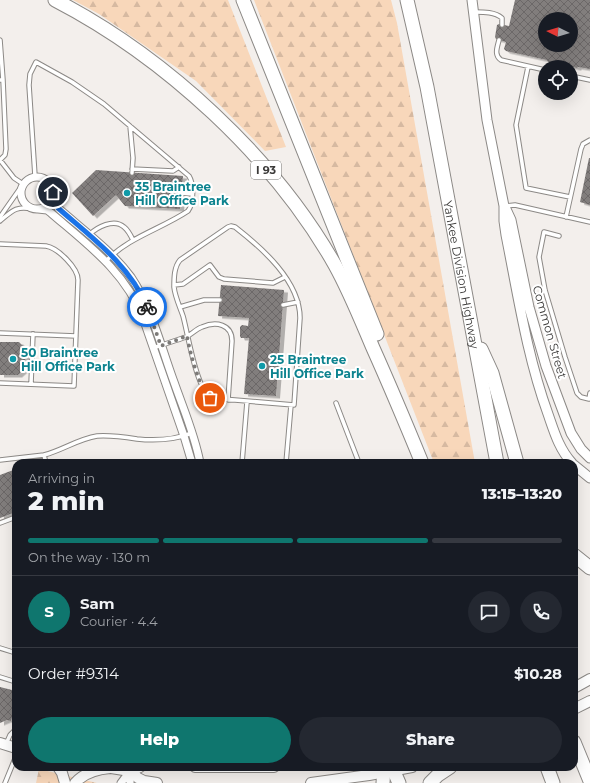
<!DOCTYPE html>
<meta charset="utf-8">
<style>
:root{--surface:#171b24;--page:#242831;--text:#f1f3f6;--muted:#9ea1a6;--line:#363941;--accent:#0f766e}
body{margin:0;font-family:Montserrat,sans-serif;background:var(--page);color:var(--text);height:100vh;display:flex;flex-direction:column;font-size:15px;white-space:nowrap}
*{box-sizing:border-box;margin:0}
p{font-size:13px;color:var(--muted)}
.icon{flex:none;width:22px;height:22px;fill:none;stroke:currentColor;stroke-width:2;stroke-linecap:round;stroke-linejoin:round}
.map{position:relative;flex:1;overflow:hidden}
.side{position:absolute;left:12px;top:459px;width:566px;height:312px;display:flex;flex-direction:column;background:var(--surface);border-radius:12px;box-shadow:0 4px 16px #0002}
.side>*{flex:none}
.needle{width:26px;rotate:275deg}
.buttons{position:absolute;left:538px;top:12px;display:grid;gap:8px}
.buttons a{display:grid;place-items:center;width:40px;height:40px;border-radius:50%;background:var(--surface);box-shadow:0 4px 16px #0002;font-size:20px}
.pin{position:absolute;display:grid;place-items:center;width:34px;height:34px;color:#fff;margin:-17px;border:2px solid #fff;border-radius:50%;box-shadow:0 1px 4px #0007}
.courier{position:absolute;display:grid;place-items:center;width:40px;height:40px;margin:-20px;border:3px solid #1a73e8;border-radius:50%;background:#fff;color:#222;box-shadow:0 1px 5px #0007}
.overview em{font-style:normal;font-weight:800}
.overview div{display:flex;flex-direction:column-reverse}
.overview{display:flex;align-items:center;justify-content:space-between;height:68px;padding:0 16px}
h1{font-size:26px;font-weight:800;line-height:30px}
.bar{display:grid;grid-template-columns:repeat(4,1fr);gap:6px 4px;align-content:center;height:48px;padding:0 16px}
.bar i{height:5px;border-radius:3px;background:var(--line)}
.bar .on{background:var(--accent)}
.bar p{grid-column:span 4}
.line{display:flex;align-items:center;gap:10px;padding:0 16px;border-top:1px solid var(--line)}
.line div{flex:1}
.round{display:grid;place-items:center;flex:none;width:42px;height:42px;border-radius:21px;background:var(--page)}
.cta{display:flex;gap:8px;margin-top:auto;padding:8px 16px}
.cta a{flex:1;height:46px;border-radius:24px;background:var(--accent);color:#fff;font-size:16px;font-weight:800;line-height:46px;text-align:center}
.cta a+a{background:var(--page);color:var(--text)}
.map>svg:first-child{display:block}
.forest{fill:url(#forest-firs)}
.building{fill:url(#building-cross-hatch);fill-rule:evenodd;filter:url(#shadow)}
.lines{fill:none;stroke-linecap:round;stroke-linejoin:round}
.service-casing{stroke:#8c8986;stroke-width:5.5}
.minor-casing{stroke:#8c8986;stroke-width:9}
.tertiary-casing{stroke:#8c8986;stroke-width:11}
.secondary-casing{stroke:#8c8986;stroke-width:12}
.motorway-casing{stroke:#8c8986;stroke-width:15}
.service{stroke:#fff;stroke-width:3.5}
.minor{stroke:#fff;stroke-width:7}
.tertiary{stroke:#fff;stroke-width:9}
.secondary{stroke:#fff;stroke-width:10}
.motorway{stroke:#fff;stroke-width:13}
.done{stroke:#7c7a78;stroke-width:4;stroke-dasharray:0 7.2}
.route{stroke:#1a73e8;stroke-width:5}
.culture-dot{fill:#0f9aa8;stroke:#fff;stroke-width:1.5}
.labels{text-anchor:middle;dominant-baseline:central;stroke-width:4;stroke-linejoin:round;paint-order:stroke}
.shield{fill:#fff;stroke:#767675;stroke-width:1}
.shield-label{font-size:11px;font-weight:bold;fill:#3c3b3a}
.culture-label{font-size:12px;font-weight:bold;fill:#0d838f;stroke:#fff;text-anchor:start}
.street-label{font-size:12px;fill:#3c3b3a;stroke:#fff}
</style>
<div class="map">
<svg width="590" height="783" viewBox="0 0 590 783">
<defs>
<pattern id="forest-firs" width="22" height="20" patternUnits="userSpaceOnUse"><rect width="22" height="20" fill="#f8d7ba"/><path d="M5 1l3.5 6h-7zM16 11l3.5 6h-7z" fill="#d6b9a1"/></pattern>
<pattern id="building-cross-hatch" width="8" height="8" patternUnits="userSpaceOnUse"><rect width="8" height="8" fill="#827e7d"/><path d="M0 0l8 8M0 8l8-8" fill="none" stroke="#6c6867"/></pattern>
<filter id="shadow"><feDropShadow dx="4" dy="2.5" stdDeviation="0" flood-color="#0004"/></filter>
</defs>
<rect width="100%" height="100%" fill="#f3efec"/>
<path class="forest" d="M 73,0 L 228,0 L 286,147 L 265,151 L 196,81 L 99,14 Z
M 254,0 L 391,0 L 397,23 L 475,463 L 434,463 Z
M 39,769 L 97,783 L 36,783 Z"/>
<path class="building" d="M 515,0 L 590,0 L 590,69 L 578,67 L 577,68 L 548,62 L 547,60 L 506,51 L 504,49 L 506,42 L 496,39 L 495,37 L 497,25 L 499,24 L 509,26 ZM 545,19 L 571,19 L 571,45 L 545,45 Z
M 589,158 L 590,158 L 590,205 L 580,202 Z
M 96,170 L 183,176 L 180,209 L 125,206 L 116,195 L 93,216 L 72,193 Z
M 221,285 L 284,290 L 276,396 L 244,394 L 249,338 L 241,338 L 240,336 L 240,327 L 242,325 L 248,326 L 249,318 L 218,316 Z
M 0,342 L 19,342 L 26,349 L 25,369 L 18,375 L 0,375 Z
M 16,469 L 16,512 L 0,518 L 0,475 Z
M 0,687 L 16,691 L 16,703 L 11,721 L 7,720 L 0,723 Z"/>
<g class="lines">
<defs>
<path id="service" d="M 475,12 C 484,12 495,12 502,18 L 502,25
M 0,40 L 3,80
M 499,40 C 497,48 494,55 501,60 L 545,70
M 528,67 L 516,125 L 526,188 L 570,197
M 571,76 L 590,80
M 0,80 L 3,80 L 6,149 L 5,155 L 0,160
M 130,126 L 133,158 L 132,173
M 0,160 L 14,178 L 23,184
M 132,169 L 173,171 L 179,167
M 35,176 L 29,85 L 30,74 L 36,62 L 72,82 L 104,104 L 189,176 C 194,184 194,203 188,211 C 161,229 129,237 106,261
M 181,193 L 192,194
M 505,206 L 515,205 L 590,222
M 0,217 L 21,187
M 566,217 L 581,149 L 583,144 L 590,140
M 0,221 C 11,212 16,205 32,209
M 231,226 L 235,227 C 262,248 300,281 300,318 L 294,405 L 211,398 C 196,388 188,334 183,316 C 180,307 175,297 174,287 C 174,278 174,267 180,260 L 228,227 Z
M 89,235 C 97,227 114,218 124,227 C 128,230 131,236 133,240
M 559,236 L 544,232 L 539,257 L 545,290 L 565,357 L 577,393 L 581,397 L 589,399 L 590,393
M 0,244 L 46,246 C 58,248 78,268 78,280 L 74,386 L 0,383
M 174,285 L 183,284 L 210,265 L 219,277 L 224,279 L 273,283 L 285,277
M 283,305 L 298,302
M 180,307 L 204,300 L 220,300
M 0,333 L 76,336
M 153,348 C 164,344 175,341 186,337 C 192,334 196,329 202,327 C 216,321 232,324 232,341 L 228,400
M 31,384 L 33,334
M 336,403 L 359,463
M 44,455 C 63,450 78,439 97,436 C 110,435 124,437 137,439 C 156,441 174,440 192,433
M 0,460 L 44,455 L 46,463
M 242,463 L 247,402
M 286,463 L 291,405
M 0,523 L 16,517
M 0,648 L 16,653
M 0,677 L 16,682
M 6,744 L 10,735 L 16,729
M 5,783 L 16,756"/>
<path id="minor" d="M21 193a16 16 0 1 1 32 0a16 16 0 1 1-32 0Z
M 53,192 L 54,200 L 58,208 C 83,230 111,250 131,277 C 152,308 161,347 174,382 C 183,408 195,435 200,463
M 38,209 L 47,210 L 51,213 C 87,244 126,272 143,318 L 184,436 L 192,463
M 121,783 L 130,771
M 130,783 L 131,769"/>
<path id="tertiary" d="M 472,0 L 487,120 L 504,206 L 504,221 L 506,235 C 518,295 527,356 548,414 C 554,431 559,449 572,463
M 505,207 L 511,220 L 529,307 L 546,366 L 571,433 L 581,449 L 590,458
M 574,465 L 590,478"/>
<path id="secondary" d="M 574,688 L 590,679
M 574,709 L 590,701
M 0,743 L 16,748
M 58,767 L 62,773 L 65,783
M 105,767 L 130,771 L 138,778 L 144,781 L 157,783
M 195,767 L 274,767
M 130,771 L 140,767
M 75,783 C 84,773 97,769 110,768
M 311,783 L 369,775 L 412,767"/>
<g id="motorway">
<path d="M 55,0 C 165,57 274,157 335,265 C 350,292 361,320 373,348 C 390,386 406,424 422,463"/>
<path d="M 243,0 L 377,334"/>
<path id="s1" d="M 407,0 L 427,87 L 497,463"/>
<path d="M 481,349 L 492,373 L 517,463"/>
<path d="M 574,555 L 590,568"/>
<path d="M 574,742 L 590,781"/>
<path d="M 392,767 L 399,783"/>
<path d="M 547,767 L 553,783"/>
<path d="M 383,783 L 384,767"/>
<path d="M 430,783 L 438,775 L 450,767"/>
</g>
</defs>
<use href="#service" class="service-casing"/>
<use href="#minor" class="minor-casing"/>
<use href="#tertiary" class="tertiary-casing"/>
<use href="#secondary" class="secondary-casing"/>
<use href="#motorway" class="motorway-casing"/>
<use href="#service" class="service"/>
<use href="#minor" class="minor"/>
<use href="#tertiary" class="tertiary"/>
<use href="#secondary" class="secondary"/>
<use href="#motorway" class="motorway"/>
</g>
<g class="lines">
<path class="done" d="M 147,307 L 161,346 L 187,336 C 189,349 200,391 210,398"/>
<path class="route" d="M 53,192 L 54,200 L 58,208 C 91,237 130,265 147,307"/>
</g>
<g class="culture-dot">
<circle cx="127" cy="193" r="4"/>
<circle cx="13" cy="359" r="4"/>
<circle cx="262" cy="366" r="4"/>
</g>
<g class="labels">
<rect class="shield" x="251" y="161" width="30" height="18" rx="3"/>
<g class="shield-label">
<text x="266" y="170">I 93</text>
</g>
<g class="culture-label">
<text x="135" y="186">35 Braintree<tspan x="135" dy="14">Hill Office Park</tspan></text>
<text x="21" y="352">50 Braintree<tspan x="21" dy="14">Hill Office Park</tspan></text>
<text x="270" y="359">25 Braintree<tspan x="270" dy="14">Hill Office Park</tspan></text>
</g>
<g class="street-label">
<text stroke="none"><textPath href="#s1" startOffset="280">Yankee Division Highway</textPath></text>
<text transform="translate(550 332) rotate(74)">Common Street</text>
</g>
</g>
</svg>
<div class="buttons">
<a><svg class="needle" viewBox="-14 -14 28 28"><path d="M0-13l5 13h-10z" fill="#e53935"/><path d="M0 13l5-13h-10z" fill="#9ea1a6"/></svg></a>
<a><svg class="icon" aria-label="locate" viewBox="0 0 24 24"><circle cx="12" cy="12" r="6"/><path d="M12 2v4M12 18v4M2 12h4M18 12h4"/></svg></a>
</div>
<div class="pin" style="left:210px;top:398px;background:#ea580c"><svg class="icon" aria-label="bag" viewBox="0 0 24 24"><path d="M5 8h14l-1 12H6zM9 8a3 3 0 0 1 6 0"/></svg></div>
<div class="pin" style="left:53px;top:192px;background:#1f2937"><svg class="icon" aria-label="home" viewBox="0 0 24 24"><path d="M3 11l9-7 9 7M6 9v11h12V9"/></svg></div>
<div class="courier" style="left:147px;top:307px"><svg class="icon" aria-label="bike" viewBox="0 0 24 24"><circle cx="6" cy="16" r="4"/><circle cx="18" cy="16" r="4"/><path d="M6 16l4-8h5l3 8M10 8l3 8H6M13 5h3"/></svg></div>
<section class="side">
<div class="overview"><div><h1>2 min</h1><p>Arriving in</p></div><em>13:15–13:20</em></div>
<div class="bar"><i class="on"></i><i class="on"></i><i class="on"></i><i></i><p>On the way · 130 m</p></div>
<div class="line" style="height:72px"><b class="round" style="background:var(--accent);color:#fff">S</b><div><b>Sam</b><p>Courier · 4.4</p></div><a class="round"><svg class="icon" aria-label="chat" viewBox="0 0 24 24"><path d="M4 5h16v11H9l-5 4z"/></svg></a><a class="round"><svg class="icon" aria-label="phone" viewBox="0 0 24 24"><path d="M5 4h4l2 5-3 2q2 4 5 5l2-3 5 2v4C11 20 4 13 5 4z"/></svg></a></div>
<div class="line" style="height:52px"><div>Order #9314</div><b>$10.28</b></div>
<div class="cta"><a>Help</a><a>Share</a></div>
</section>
</div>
